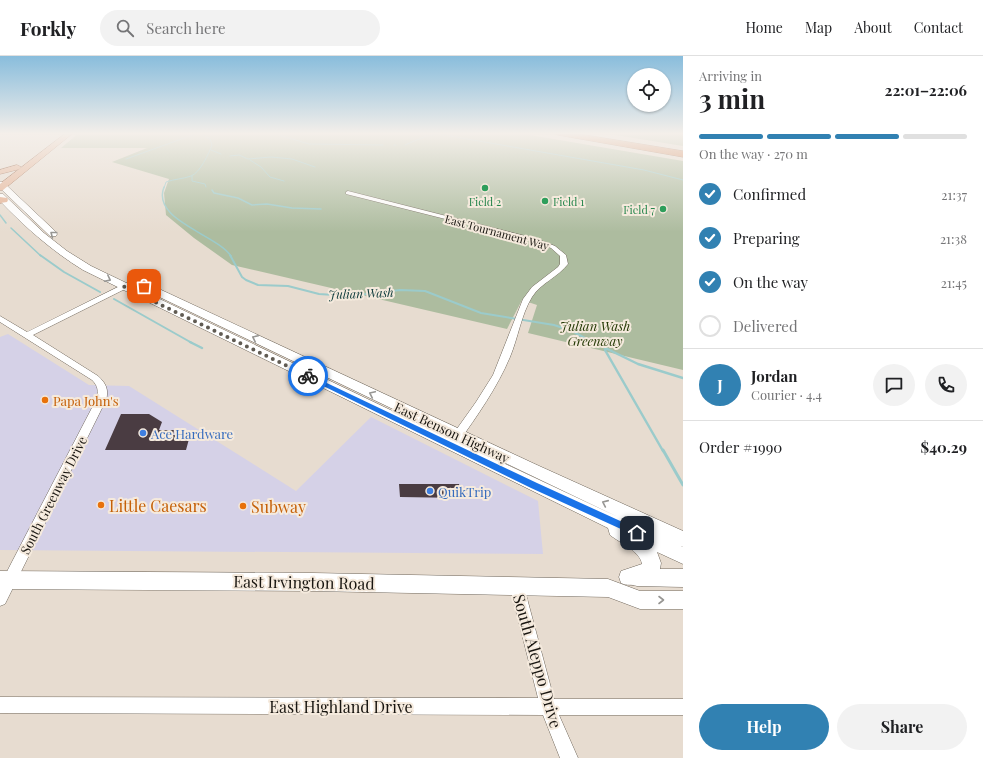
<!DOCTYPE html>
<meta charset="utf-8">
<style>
:root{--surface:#fff;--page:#f2f2f2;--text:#202124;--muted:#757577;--line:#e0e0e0;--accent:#3181b2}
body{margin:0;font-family:"Playfair Display",serif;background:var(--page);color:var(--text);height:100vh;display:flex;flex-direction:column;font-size:15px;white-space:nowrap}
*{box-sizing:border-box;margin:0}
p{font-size:13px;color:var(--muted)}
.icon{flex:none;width:22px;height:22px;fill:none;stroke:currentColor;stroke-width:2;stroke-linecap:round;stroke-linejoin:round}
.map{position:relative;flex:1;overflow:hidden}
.sheet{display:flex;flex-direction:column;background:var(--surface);width:300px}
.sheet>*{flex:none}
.tools{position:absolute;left:627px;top:12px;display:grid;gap:8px}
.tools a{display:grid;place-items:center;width:44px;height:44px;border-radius:50%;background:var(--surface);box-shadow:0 1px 3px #0004;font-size:20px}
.pin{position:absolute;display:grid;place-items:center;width:34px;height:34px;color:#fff;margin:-17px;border-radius:8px;box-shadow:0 2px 6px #0006}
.courier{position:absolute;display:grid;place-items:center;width:40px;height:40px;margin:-20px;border:3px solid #1a73e8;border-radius:50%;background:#fff;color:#222;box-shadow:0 1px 5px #0007}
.head em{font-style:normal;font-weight:700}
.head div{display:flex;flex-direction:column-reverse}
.head{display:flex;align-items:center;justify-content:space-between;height:68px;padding:0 16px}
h1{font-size:26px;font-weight:700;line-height:30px}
.bar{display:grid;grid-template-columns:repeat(4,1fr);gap:6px 4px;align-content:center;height:48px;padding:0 16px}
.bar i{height:5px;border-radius:3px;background:var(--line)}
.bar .current{background:var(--accent)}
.bar p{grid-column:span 4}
.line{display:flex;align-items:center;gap:10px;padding:0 16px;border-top:1px solid var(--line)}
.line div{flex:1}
.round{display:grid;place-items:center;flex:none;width:42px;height:42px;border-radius:21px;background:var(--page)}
ol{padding:0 16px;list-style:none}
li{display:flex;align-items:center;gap:12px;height:44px}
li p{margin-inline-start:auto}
li .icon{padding:4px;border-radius:50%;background:var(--accent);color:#fff;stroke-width:4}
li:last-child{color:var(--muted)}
li i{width:22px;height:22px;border:2px solid var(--line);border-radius:50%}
.primary-button{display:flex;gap:8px;margin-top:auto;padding:8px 16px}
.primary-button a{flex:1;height:46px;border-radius:24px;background:var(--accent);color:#fff;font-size:16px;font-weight:700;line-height:46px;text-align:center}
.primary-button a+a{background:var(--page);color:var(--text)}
header{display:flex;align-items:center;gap:24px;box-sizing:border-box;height:56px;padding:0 20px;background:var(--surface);border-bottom:1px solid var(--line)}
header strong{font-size:19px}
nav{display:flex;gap:22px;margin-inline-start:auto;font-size:14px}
.search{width:280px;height:36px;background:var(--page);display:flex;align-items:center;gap:10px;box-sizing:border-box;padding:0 14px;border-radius:22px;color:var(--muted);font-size:15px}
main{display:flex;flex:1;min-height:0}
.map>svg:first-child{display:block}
.commercial{fill:#d5d1e7}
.green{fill:#adbc9f}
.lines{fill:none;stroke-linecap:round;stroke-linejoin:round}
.stream-far4{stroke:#9bcbcb;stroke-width:1}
.stream-far3{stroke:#9bcbcb;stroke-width:1.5}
.stream-far2{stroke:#9bcbcb;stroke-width:2}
.stream-far1{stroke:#9bcbcb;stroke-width:2.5}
.stream{stroke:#9bcbcb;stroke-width:3}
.building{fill:#4a3c42}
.minor-casing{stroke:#71685c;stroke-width:1}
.secondary-casing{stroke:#71685c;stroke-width:1}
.primary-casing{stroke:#925938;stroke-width:1}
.motorway-casing{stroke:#925938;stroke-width:1}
.minor{fill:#fff;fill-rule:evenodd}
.secondary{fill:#fff;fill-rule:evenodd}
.primary{fill:#e5b294;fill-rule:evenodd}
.motorway{fill:#d37e4d;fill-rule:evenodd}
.oneway{stroke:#979693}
.route{fill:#1a73e8}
.done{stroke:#605b53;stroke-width:4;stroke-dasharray:0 7.2}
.leisure-dot{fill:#2e9e5b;stroke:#f5eadd;stroke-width:1.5}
.food-dot{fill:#e8710a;stroke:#f5eadd;stroke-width:1.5}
.shop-dot{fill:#3f7fe0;stroke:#f5eadd;stroke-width:1.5}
.labels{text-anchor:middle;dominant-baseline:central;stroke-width:4;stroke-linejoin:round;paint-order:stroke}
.far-leisure-label{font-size:11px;fill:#27864d;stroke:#f5eadd}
.far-street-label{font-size:11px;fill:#181510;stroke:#f5eadd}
.far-water-label{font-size:12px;font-style:italic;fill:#0b393a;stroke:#f5eadd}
.park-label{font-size:13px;font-style:italic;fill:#263b07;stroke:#f5eadd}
.food-label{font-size:13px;fill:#c56008;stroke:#f5eadd;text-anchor:start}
.street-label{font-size:13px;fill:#181510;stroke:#f5eadd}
.shop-label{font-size:13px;fill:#366cbe;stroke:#f5eadd;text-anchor:start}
.near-food-label{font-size:16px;fill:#c56008;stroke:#f5eadd;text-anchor:start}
.near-street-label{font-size:16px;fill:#181510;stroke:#f5eadd}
</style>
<header>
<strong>Forkly</strong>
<div class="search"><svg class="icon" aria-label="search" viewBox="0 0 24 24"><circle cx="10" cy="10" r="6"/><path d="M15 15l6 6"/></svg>Search here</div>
<nav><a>Home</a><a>Map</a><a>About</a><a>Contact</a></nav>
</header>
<main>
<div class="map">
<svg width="683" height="702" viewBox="0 0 683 702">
<rect width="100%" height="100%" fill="#e7dcd0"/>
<path class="commercial" d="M 8,278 L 89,329 L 129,330 L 296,435 L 371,361 L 538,445 L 543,498 L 0,494 L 0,281 Z"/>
<path class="green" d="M 79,77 L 518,77 L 683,105 L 683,314 L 528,277 L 537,249 L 522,244 L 507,273 L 232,209 L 194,182 L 166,159 L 164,137 L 169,123 L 112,106 L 147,92 L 61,92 Z
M 603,77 L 683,77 L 683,90 Z"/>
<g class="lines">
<path class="stream-far4" d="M 272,77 L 309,88 L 383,89
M 203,78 L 225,77
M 394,89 L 396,89
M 405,89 L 426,80 L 439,78 L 644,114 L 683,124
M 211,94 L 221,98
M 230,100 L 239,99 L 248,103 L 271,101 L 292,103 L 315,111
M 126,103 L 198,77
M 250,104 L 261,111 L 270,121 L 284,125
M 192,120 L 192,125 L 205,128 L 206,131
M 164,132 L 166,126 C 174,123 183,123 191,120 C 200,117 209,97 212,89 L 210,83 L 200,77"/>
<path class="stream-far3" d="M 164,131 C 151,164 216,178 231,200
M 212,134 L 214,137 L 238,142 L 252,149 L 267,148 L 292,152 L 321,153
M 0,159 L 6,167
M 11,172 L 41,200"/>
<path class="stream-far2" d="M 40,199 L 64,216 L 100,236
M 230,199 L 242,221 L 246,224 L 258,229 L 288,230 L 319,238 L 334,239 L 359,239 L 400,234 L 425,235 L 481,257 L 554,269 L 572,275 L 594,287
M 114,243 L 192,287"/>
<path class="stream-far1" d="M 190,286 L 202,292
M 593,286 L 638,308 L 683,322
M 605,294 L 663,395"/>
<path class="stream" d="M 663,394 L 683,429"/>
</g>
<path class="building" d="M 121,358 L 149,358 L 162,366 L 159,374 L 174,374 L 173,379 L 181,379 L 180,383 L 189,383 L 186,394 L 105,394 Z
M 399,428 L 459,428 L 462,442 L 400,441 Z"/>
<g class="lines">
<defs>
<path id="minor" d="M 348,135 L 537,183 L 555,190 L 566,199 L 568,208 C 558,221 541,227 532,241 C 521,259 518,282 510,301 C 497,332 477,360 458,387 L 450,387 L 449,384 L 476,346 L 493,319 L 523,243 L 532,231 L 558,211 L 560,208 L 560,200 L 551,192 L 533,185 L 346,138 L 346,136 Z
M 132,224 L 138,224 L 139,226 L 33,279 L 98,320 C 106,327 109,334 106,344 L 5,548 L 0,550 L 0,529 L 96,344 C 99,335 98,330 92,324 L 0,266 L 0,260 L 27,276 Z
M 517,525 L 522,526 L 524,531 L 554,643 L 683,643 L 683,659 L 559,659 L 578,702 L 560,702 L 543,659 L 0,657 L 0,641 L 538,642 L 510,531 L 512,526 Z"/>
<path id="secondary" d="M 0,126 L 3,126 L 56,176 L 57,178 L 56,180 L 50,180 L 0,132 Z
M 0,138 L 3,138 L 44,177 L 67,195 L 91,210 L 405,361 L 618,461 L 149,236 L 148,234 L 149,232 L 157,232 L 537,409 L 683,475 L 683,491 L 679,489 L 683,491 L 683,508 L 657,496 L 661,507 L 660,513 L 683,513 L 683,531 L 637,530 C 631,528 628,530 621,527 L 619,521 L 621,515 L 642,508 C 640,495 620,487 610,479 L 608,472 L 83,214 C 52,195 25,171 0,145 Z
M 0,515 L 313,517 L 608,523 L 640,535 L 683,535 L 683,553 L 640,553 L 608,541 L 313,535 L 0,533 Z"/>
<path id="primary" d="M 66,77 L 73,77 L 3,134 L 0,134 L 0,128 Z
M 17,109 L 21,111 L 20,113 L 0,118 L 0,114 Z
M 0,141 L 7,142 L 8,144 L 7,146 L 0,147 Z"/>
<path id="motorway" d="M 554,77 L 573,77 L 683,95 L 683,101 L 558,79 Z"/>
</defs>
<use href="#minor" class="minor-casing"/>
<use href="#secondary" class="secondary-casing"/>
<use href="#primary" class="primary-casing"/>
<use href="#motorway" class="motorway-casing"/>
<use href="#minor" class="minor"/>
<use href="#secondary" class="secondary"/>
<use href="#primary" class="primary"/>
<use href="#motorway" class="motorway"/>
</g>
<defs><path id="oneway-chevron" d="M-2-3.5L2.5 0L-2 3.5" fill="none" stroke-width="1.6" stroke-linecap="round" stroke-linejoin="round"/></defs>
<g class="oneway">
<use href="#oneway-chevron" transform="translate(53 178) rotate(-142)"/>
<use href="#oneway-chevron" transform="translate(108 223) rotate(27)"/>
<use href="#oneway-chevron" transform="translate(255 282) rotate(-155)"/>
<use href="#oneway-chevron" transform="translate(372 338) rotate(-155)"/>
<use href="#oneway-chevron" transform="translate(605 447) rotate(-156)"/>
<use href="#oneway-chevron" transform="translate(661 544)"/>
</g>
<linearGradient id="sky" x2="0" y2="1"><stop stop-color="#89bddc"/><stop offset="0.44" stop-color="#f4efea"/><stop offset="1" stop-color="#f4efea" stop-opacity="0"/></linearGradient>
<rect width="683" height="176" fill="url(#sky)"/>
<path class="route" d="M 305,319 L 310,319 L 537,427 L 640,474 L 641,477 L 637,480 L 634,479 L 531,432 L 305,321 Z"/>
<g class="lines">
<path class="done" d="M 144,230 L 135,226 L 124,231 L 308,320"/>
</g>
<g class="leisure-dot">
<circle cx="485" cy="132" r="4"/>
<circle cx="545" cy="145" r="4"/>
<circle cx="663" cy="153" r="4"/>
</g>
<g class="food-dot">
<circle cx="45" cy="344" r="4"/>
<circle cx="101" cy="449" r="4"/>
<circle cx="243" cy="450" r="4"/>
</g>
<g class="shop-dot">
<circle cx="143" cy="377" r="4"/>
<circle cx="430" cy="435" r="4"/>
</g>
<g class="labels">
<g class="far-leisure-label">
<text x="485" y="145">Field 2</text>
<text x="553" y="145" text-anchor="start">Field 1</text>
<text x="655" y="153" text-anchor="end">Field 7</text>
</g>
<g class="far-street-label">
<text transform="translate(497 176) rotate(15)">East Tournament Way</text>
</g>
<g class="far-water-label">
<text transform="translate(361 237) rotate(-2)">Julian Wash</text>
</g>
<g class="park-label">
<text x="595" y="269">Julian Wash<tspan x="595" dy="15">Greenway</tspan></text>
</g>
<g class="food-label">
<text x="53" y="344">Papa John's</text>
</g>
<g class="street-label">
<text transform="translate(452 376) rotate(25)">East Benson Highway</text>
<text transform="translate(53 439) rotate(-63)">South Greenway Drive</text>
</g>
<g class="shop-label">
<text x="151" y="377">Ace Hardware</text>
<text x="438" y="435">QuikTrip</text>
</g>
<g class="near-food-label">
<text x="109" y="449">Little Caesars</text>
<text x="251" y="450">Subway</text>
</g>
<g class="near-street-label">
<text transform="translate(304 526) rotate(1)">East Irvington Road</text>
<text transform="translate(538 605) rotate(74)">South Aleppo Drive</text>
<text x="341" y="650">East Highland Drive</text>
</g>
</g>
</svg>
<div class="tools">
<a><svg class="icon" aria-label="locate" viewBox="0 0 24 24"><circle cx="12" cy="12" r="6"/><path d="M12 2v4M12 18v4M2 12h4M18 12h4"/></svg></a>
</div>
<div class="pin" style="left:144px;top:230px;background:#ea580c"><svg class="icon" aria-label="bag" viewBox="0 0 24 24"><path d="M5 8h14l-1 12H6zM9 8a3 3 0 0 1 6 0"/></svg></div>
<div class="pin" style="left:637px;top:477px;background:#1f2937"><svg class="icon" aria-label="home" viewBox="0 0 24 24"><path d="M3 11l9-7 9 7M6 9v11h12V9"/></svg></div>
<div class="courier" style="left:308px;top:320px"><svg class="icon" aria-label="bike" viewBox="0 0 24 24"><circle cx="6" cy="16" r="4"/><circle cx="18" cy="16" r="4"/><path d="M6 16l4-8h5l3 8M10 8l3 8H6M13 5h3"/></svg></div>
</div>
<section class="sheet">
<div class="head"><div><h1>3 min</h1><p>Arriving in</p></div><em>22:01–22:06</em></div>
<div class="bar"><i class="current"></i><i class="current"></i><i class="current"></i><i></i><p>On the way · 270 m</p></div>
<ol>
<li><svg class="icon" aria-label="check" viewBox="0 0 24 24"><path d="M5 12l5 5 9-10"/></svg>Confirmed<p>21:37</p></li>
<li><svg class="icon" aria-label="check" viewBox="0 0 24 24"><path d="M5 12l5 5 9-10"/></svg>Preparing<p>21:38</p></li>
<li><svg class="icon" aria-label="check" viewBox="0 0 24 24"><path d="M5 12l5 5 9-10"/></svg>On the way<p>21:45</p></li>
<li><i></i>Delivered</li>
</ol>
<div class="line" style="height:72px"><b class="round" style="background:var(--accent);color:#fff">J</b><div><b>Jordan</b><p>Courier · 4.4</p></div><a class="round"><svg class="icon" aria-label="chat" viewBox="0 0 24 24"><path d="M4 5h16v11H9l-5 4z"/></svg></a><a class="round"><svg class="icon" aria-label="phone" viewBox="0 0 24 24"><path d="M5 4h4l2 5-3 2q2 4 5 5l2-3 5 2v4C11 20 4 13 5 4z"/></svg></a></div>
<div class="line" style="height:52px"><div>Order #1990</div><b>$40.29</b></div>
<div class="primary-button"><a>Help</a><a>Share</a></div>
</section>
</main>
